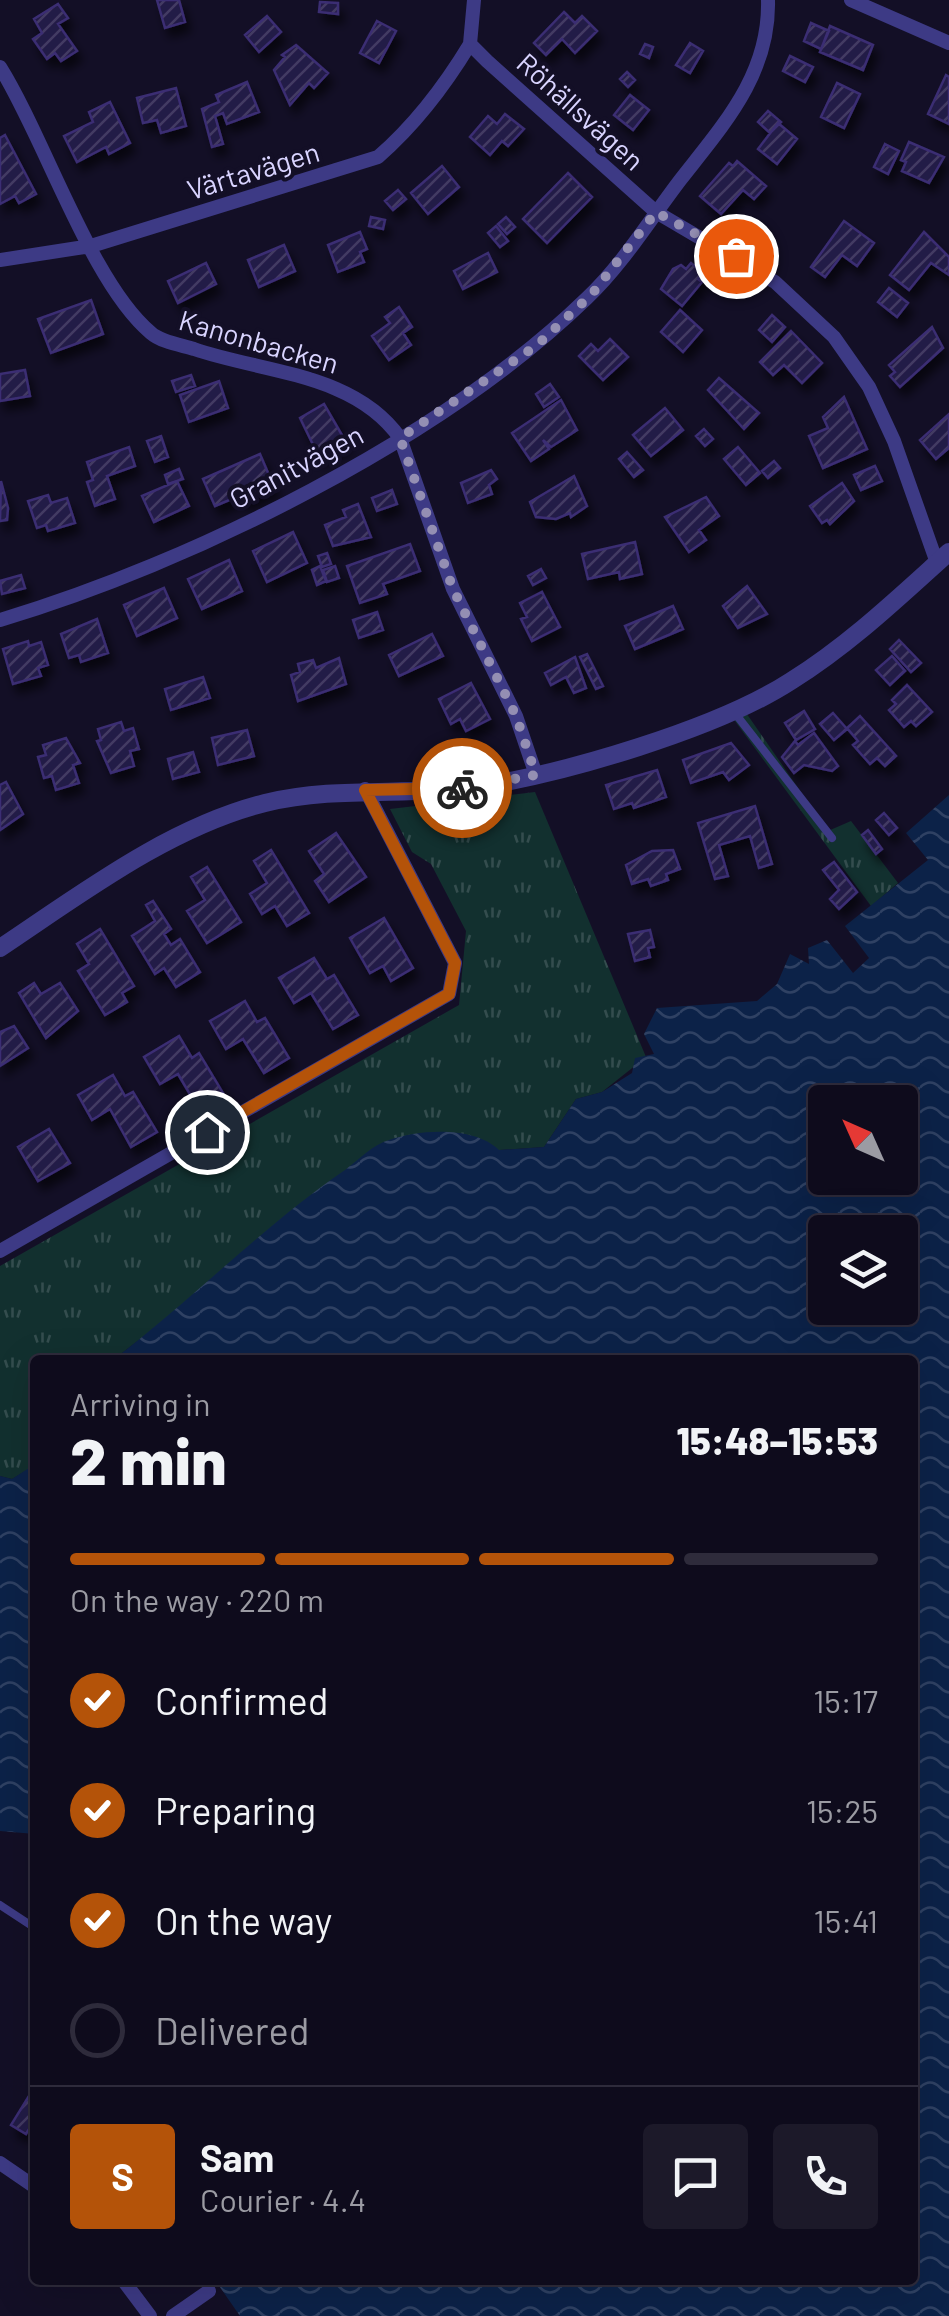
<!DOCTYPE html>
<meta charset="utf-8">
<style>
:root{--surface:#0e0b1c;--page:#1c1929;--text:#f1f3f6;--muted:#9b9ba3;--line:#2e2b3b;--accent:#b45309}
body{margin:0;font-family:Barlow,sans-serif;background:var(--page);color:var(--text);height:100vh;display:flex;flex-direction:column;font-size:38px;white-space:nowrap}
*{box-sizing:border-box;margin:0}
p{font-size:32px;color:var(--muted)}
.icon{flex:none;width:55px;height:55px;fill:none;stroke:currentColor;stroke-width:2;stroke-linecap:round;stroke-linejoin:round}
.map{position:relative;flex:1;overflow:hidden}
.drawer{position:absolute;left:30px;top:1355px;width:888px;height:930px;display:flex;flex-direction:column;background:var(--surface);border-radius:10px;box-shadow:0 10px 40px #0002,0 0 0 2px var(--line)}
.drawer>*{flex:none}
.needle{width:65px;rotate:315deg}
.controls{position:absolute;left:808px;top:1085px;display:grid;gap:20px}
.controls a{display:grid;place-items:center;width:110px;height:110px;border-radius:10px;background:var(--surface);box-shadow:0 10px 40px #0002,0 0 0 2px var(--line);font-size:50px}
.pin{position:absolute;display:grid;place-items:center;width:85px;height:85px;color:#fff;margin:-42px;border:5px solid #fff;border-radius:50%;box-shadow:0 2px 10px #0007}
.courier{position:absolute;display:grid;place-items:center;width:100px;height:100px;margin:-50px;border:8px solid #b45309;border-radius:50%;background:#fff;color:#222;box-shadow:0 2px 12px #0007}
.headline em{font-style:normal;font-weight:800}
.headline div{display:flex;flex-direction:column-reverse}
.headline{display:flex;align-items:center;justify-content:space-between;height:170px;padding:0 40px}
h1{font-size:65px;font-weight:800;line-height:75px}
.bar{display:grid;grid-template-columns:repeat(4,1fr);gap:15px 10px;align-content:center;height:120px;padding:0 40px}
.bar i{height:12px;border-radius:8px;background:var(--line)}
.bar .on{background:var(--accent)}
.bar p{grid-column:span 4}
.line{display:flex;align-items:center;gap:25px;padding:0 40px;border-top:2px solid var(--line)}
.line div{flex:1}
.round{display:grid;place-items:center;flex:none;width:105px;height:105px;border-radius:10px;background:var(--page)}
ol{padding:0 40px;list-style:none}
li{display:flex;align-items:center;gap:30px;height:110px}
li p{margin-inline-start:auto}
li .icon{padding:10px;border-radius:50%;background:var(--accent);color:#fff;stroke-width:4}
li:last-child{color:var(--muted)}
li i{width:55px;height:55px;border:5px solid var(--line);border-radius:50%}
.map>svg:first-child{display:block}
.grass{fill:url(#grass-tufts)}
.water{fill:url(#water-waves);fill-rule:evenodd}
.building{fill:url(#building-hatch);stroke:#3b2d73;stroke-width:2.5;filter:url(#shadow)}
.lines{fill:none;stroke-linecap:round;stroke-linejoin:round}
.service{stroke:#3d3a85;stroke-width:8}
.minor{stroke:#3d3a85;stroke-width:14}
.tertiary{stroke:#3d3a85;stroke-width:18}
.done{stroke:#948fb3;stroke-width:10;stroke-dasharray:0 18}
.route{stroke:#b45309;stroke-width:12}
.labels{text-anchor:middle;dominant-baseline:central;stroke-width:8;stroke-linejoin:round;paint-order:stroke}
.street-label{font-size:28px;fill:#d9d4ff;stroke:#130f26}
</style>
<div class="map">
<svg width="949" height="2316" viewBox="0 0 949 2316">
<defs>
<pattern id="grass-tufts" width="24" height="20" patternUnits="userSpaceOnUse" patternTransform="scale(2.5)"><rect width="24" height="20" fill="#12302f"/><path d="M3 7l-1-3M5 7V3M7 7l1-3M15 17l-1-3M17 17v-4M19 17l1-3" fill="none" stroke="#344d4e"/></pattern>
<pattern id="water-waves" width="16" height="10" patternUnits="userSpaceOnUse" patternTransform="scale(2.5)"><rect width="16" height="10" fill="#0c2248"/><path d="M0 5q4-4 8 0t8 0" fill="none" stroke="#2f4163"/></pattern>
<pattern id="building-hatch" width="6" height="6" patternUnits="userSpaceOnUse" patternTransform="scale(2.5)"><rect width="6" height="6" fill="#241b47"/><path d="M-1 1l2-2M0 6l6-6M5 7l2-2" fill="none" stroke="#433b63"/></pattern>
<filter id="shadow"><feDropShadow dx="5" dy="9" stdDeviation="5" flood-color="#0009"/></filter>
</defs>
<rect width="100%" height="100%" fill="#130f26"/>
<path class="grass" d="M 742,707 L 828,831 L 851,821 L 898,883 L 871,906 L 729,713 Z
M 535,792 L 646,1057 L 602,1092 L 576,1099 L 544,1147 L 499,1150 L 184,1305 L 113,1360 L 35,1360 L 35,1448 L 28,1455 L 30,1468 L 12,1479 L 0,1476 L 0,1266 L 459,1005 L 466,931 L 431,864 L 412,852 L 390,809 Z"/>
<path class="water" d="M 949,795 L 949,2316 L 240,2316 L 215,2280 L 912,2280 L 912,1360 L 113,1360 C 193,1299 262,1227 345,1170 C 358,1160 374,1144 389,1140 C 420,1129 475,1126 499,1150 L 544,1147 L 576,1099 L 602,1092 L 632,1073 L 635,1058 L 654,1054 L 644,1034 L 657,1008 L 757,1001 L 777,984 L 790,954 L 809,964 L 808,948 L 827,940 L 853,973 L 869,958 L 845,926 L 928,860 L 906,833 ZM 900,1102 L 900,1178 L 825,1178 L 825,1102 ZM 900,1232 L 900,1308 L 825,1308 L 825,1232 Z
M 35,1448 L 35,1834 L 0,1831 L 0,1476 L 12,1479 L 29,1468 L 28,1455 Z"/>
<path class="building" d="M 157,0 L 179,0 L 185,22 L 165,28 Z
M 320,2 L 338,3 L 338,14 L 319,12 Z
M 58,4 L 68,18 L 58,24 L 77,51 L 61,61 L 55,53 L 47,59 L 33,39 L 42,33 L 34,19 Z
M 564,12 L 575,23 L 582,16 L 597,31 L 575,53 L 562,39 L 546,55 L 534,43 Z
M 267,16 L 281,32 L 259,52 L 245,35 Z
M 377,21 L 396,31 L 379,63 L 360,53 Z
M 811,23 L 829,31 L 821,49 L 804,41 Z
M 830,26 L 873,45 L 863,70 L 820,52 Z
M 690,43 L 703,51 L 690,73 L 676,65 Z
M 645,44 L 653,47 L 649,58 L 640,54 Z
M 296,45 L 328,73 L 314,88 L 309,83 L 290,105 L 274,70 L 285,57 L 282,55 Z
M 790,56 L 813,67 L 805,82 L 783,71 Z
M 627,72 L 635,80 L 628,87 L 620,79 Z
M 946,75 L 949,77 L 949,124 L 928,114 Z
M 247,82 L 259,112 L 227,124 L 223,113 L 215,116 L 223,144 L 212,147 L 202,109 L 219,102 L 216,95 Z
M 837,83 L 860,94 L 844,128 L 821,117 Z
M 176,88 L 186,126 L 161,133 L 157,120 L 143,123 L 137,98 Z
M 630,95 L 649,110 L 633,130 L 614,115 Z
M 110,102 L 130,143 L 109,154 L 106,147 L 77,162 L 64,136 L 93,122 L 89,112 Z
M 768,111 L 781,122 L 770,133 L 758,122 Z
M 505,114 L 524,129 L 508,146 L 502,141 L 490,155 L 470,137 L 488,116 L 497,124 Z
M 778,123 L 797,139 L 777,164 L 758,149 Z
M 5,135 L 36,194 L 19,203 L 15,196 L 0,204 L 0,138 Z
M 909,142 L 944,157 L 929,183 L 902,171 L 906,162 L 901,160 Z
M 885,144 L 899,151 L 888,174 L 874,167 Z
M 737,161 L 766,186 L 754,199 L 743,190 L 721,214 L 700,196 L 729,163 L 733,166 Z
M 442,166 L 459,187 L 428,214 L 411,193 Z
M 568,173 L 592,197 L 547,243 L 523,219 Z
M 398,190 L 406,199 L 393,210 L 385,201 Z
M 371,217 L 385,220 L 383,229 L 369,226 Z
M 506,217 L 515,227 L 507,234 L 498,224 Z
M 844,221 L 874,243 L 857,266 L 842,255 L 825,277 L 811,267 Z
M 496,226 L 508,241 L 500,247 L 488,233 Z
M 360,232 L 367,249 L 360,252 L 364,262 L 338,272 L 328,245 Z
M 924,232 L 949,257 L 949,275 L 931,263 L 909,290 L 890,275 Z
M 284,245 L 295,271 L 259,287 L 248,260 Z
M 488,253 L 497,272 L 463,289 L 454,271 Z
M 206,263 L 216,284 L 178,303 L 168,281 Z
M 691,263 L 703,273 L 698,279 L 702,282 L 682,306 L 661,289 L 673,269 L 681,265 L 686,269 Z
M 889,288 L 908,303 L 897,317 L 878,302 Z
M 91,300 L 103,334 L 51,353 L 38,319 Z
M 399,307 L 412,327 L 403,333 L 411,345 L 389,360 L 372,336 L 390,323 L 385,317 Z
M 680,310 L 702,330 L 683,352 L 661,332 Z
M 772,315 L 785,327 L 772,342 L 759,330 Z
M 932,327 L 943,348 L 900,387 L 890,376 L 895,372 L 889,365 Z
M 791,331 L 822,363 L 802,383 L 784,365 L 773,375 L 760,362 Z
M 610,339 L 628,357 L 603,380 L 579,356 L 591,344 L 598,351 Z
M 25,370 L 30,396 L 0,401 L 0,374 Z
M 191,375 L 195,386 L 176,392 L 172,381 Z
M 719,378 L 759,413 L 744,429 L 708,390 Z
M 219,381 L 228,408 L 189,422 L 180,395 Z
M 550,384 L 559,397 L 544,407 L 536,394 Z
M 844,397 L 867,449 L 823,468 L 809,436 L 828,428 L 823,417 Z
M 561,400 L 577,430 L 551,447 L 543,440 L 549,449 L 531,461 L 512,433 Z
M 324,404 L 346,442 L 319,457 L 300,418 Z
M 665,408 L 683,430 L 651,456 L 633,435 Z
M 949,414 L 949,448 L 936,459 L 920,440 Z
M 704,429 L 713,439 L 705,446 L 696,436 Z
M 161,436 L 168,457 L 155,462 L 147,441 Z
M 129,447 L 135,466 L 107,476 L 115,499 L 95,506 L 87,482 L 93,480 L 87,462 Z
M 738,447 L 760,473 L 746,485 L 724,459 Z
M 627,452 L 643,470 L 634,477 L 619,459 Z
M 260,454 L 274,487 L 244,501 L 241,495 L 215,506 L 203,479 Z
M 774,461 L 780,468 L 768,478 L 762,471 Z
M 875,466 L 882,481 L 861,490 L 854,475 Z
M 179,469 L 183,479 L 168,484 L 165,475 Z
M 491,470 L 497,479 L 489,485 L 492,494 L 468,503 L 461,483 Z
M 574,476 L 587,506 L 571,517 L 570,513 L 556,519 L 536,517 L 530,502 Z
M 1,481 L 8,508 L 7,520 L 0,521 Z
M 177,481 L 189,506 L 154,522 L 142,496 Z
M 842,483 L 854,501 L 830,524 L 827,520 L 822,523 L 810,506 Z
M 392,490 L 397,504 L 377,511 L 372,498 Z
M 48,495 L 51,503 L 67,498 L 75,523 L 48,531 L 46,525 L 37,528 L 28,501 Z
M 706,497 L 719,516 L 699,530 L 706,540 L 689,552 L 665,517 Z
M 358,504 L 371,537 L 333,546 L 325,525 L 346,517 L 343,510 Z
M 293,532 L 307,563 L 267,582 L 253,551 Z
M 635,542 L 642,574 L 620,579 L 619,572 L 588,579 L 582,554 Z
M 410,544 L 420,571 L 383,584 L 387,594 L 360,603 L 347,566 Z
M 327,553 L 331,564 L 322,567 L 318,556 Z
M 229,560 L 242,591 L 202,609 L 188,579 Z
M 320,566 L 326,581 L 317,585 L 312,570 Z
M 335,566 L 339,578 L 327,582 L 323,570 Z
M 541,569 L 546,578 L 533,585 L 528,576 Z
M 21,575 L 25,588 L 2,594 L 0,581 Z
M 747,586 L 767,614 L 738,628 L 723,606 Z
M 164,588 L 177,618 L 137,636 L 124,605 Z
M 542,592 L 560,627 L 532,641 L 521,619 L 527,617 L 520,603 Z
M 673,606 L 683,629 L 635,649 L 625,626 Z
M 377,612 L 383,630 L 359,638 L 353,620 Z
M 97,619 L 108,653 L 81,662 L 79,655 L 69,658 L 61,634 Z
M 432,634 L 443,656 L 399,676 L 389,655 Z
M 899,640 L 921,663 L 911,672 L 890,649 Z
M 28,641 L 29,646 L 41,642 L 48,665 L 38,668 L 41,676 L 13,684 L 3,649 Z
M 587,654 L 603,686 L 596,689 L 580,657 Z
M 892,656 L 905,671 L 890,685 L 876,670 Z
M 575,657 L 586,688 L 574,693 L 566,677 L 551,685 L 545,673 Z
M 339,658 L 346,684 L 298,701 L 291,675 L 300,672 L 298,664 L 313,660 L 316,668 Z
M 203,677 L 210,698 L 171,710 L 165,689 Z
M 471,683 L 490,719 L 466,731 L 460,719 L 451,724 L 439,699 Z
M 907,685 L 932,712 L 916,726 L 911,721 L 904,727 L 889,710 L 896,704 L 892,700 Z
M 804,711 L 815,729 L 796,740 L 785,723 Z
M 833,713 L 847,729 L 834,740 L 820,724 Z
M 860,716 L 896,756 L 885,766 L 877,758 L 870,764 L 853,745 L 858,741 L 847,728 Z
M 121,722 L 124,731 L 133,728 L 139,749 L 130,751 L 134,766 L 111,773 L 97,741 L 101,740 L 98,729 Z
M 247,730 L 254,756 L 218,765 L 212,738 Z
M 814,733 L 838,766 L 832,771 L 804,765 L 794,773 L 782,757 L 795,741 L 798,745 Z
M 66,738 L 80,763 L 73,765 L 79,783 L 56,790 L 52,776 L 44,778 L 38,757 L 46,755 L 43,745 Z
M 731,743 L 749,765 L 729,780 L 723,772 L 691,783 L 683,760 Z
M 193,752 L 199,772 L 173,779 L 168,759 Z
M 657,770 L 666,797 L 634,808 L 632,803 L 614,809 L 606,785 Z
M 6,782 L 23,814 L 0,830 L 0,785 Z
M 755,806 L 772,864 L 759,868 L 750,836 L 719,845 L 728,876 L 715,879 L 698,823 Z
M 884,813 L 897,828 L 889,835 L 876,820 Z
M 868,830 L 882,849 L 876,854 L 862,835 Z
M 336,833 L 366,877 L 329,902 L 315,881 L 324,874 L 309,851 Z
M 271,850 L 309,913 L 287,926 L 275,906 L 262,914 L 250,894 L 267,883 L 254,861 Z
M 673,850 L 680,869 L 666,874 L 668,880 L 651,886 L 648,879 L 632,884 L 626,865 L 652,851 Z
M 834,862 L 857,892 L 839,909 L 830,899 L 839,890 L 823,870 Z
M 207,867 L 241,922 L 207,943 L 187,911 L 205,900 L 191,877 Z
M 153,901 L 171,929 L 164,934 L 171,945 L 180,939 L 200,972 L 176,987 L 164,968 L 155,974 L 132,936 L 155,921 L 146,905 Z
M 384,918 L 413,968 L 391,981 L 383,966 L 370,973 L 350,938 Z
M 100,929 L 134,986 L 122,993 L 127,1002 L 105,1015 L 78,971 L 89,964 L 77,944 Z
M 650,930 L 654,947 L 648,948 L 650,957 L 635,961 L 628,934 Z
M 314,958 L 327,979 L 334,975 L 358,1015 L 333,1029 L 311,993 L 294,1003 L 279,978 Z
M 34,983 L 41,994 L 60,983 L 78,1011 L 46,1038 L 19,993 Z
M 245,1001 L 257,1022 L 265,1018 L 289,1058 L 264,1073 L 243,1039 L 226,1049 L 210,1021 Z
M 14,1026 L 28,1048 L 0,1066 L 0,1032 Z
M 179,1036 L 192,1058 L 199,1053 L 223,1093 L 198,1108 L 178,1074 L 160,1084 L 144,1057 Z
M 113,1075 L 125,1096 L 133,1092 L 157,1132 L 131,1147 L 110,1109 L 92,1120 L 78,1095 Z
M 49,1129 L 70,1163 L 38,1181 L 18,1147 Z
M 32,2091 L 35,2119 L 26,2134 L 11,2125 Z"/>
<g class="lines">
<path class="service" d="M 734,712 L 832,838
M 0,1905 L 35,1928"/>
<path class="minor" d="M 474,0 L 470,44 L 487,61 L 656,212 L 775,282 L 834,337 L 869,387 L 894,441 L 937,563
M 851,0 L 949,43
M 0,67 C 45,139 91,283 151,333 C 161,342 181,345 194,349 C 264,373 354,373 400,438 L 453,589 L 516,716 L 536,775
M 0,260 L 91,246 L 378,157 C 416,124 444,87 470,44
M 0,620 C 192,563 443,438 587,298 C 623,264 651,218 681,179 C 724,124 770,74 768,0
M 0,1251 L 449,994 L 455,963 L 365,789
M 0,2163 L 35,2187
M 123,2280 L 150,2316
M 173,2316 L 209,2291"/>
<path class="tertiary" d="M 0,948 C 81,894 169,827 265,803 C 335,786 405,796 476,787 C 563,774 717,729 791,681 C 850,644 898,598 949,552"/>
</g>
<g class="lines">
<path class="done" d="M 462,788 L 536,775 L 516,716 L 453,589 L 400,438 L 536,346 L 592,294 L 656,212 L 736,256"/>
<path class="route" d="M 207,1132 L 449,994 L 455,963 L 365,790 L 462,788"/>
</g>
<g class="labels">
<g class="street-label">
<text transform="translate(581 111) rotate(42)">Röhällsvägen</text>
<text transform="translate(253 170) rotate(-17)">Värtavägen</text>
<text transform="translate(259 341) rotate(16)">Kanonbacken</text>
<text transform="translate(296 466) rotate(-28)">Granitvägen</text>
</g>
</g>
</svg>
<div class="controls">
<a><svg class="needle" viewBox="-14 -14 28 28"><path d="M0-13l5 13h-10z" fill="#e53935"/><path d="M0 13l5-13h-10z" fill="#9b9ba3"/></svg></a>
<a><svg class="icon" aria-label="layers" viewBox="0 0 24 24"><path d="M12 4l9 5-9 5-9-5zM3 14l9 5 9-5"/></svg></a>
</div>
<div class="pin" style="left:736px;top:256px;background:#ea580c"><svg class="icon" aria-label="bag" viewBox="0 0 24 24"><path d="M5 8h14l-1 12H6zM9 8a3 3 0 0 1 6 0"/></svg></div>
<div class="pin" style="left:207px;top:1132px;background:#1f2937"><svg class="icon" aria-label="home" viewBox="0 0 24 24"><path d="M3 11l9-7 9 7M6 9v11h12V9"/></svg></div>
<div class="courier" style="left:462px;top:788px"><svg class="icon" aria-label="bike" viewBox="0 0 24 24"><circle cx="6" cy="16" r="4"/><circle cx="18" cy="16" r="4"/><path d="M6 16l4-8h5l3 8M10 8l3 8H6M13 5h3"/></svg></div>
<section class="drawer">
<div class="headline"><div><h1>2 min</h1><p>Arriving in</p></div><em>15:48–15:53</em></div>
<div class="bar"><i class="on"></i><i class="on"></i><i class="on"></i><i></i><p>On the way · 220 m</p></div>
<ol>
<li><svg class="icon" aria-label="check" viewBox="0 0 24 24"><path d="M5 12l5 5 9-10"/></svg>Confirmed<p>15:17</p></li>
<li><svg class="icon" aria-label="check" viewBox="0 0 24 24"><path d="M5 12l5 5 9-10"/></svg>Preparing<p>15:25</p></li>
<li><svg class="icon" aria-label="check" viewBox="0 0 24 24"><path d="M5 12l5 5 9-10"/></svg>On the way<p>15:41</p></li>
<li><i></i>Delivered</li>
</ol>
<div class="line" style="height:180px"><b class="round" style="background:var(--accent);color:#fff">S</b><div><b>Sam</b><p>Courier · 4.4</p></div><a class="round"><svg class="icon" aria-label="chat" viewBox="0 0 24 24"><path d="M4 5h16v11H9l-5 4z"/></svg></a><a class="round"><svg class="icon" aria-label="phone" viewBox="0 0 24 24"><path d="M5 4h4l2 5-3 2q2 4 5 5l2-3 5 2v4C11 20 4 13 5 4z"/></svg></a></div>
</section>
</div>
